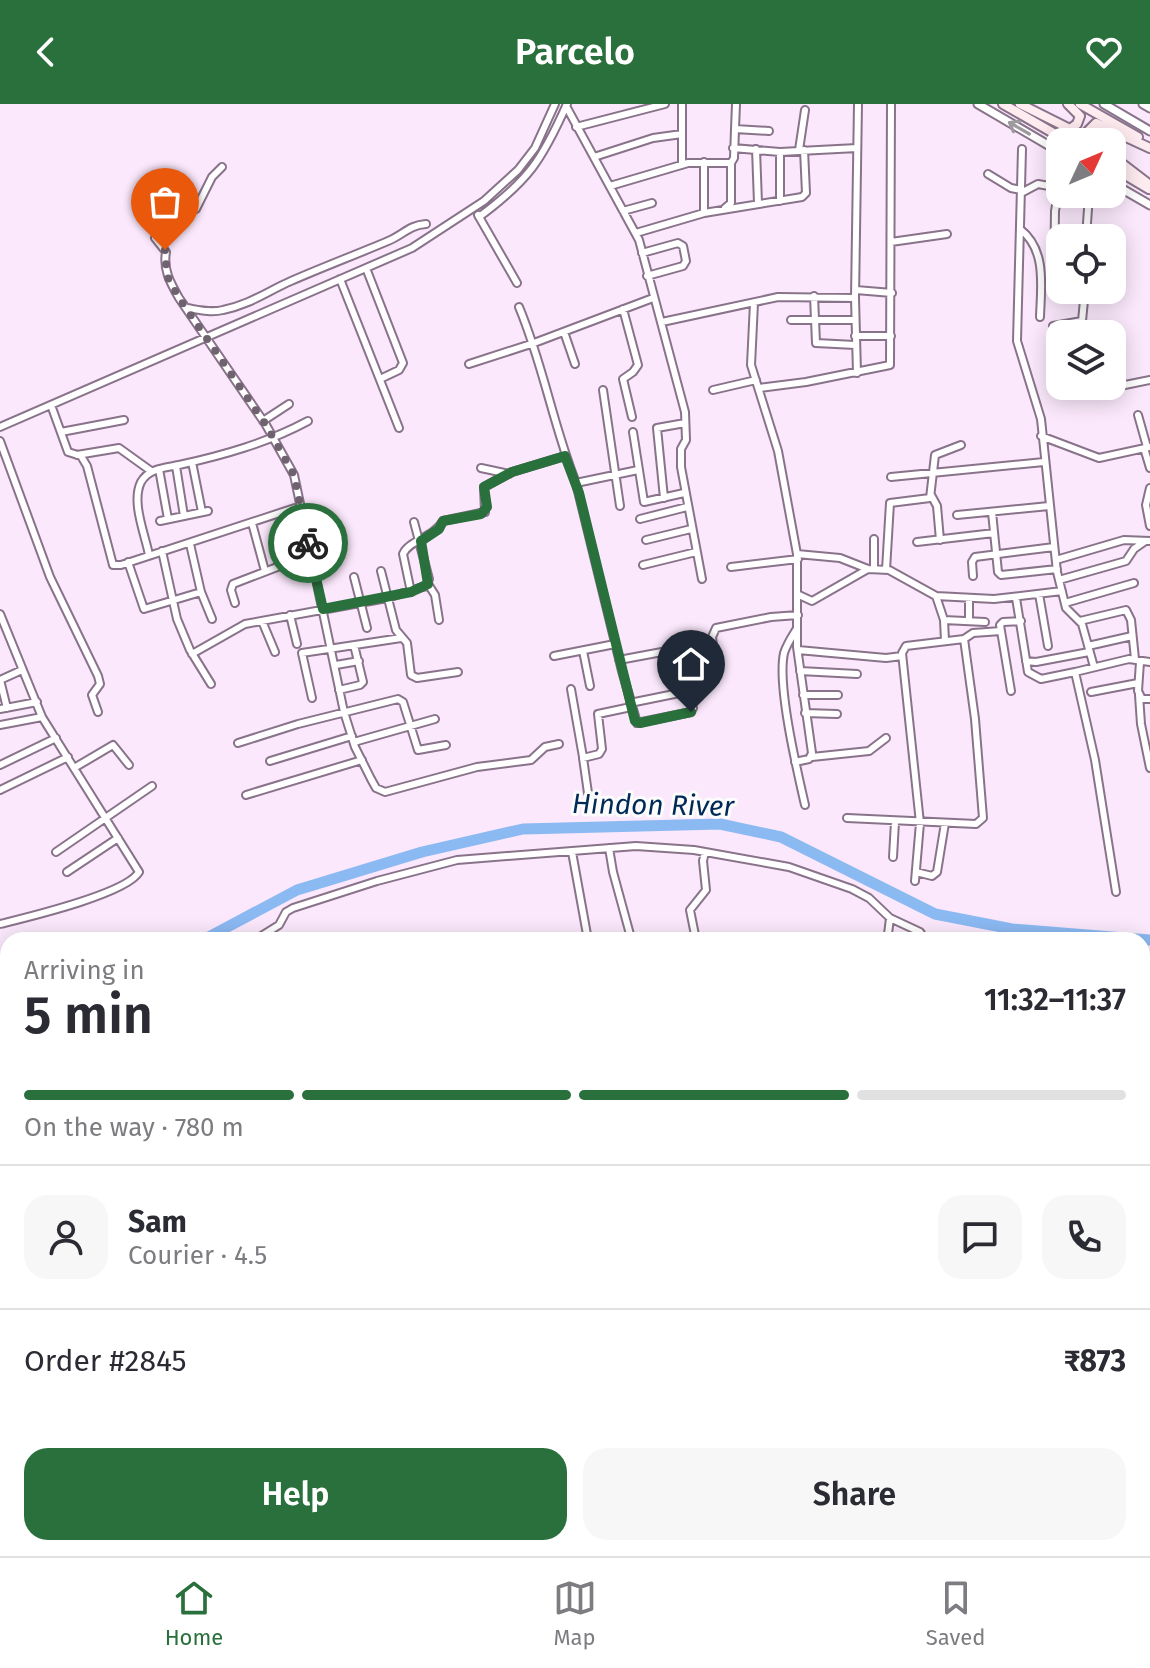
<!DOCTYPE html>
<meta charset="utf-8">
<style>
:root{--surface:#fff;--page:#f7f7f7;--text:#2b2b33;--muted:#7c7c81;--line:#e1e1e2;--accent:#29703c}
body{margin:0;font-family:"Fira Sans",sans-serif;background:var(--page);color:var(--text);height:100vh;display:flex;flex-direction:column;font-size:30px;white-space:nowrap}
*{box-sizing:border-box;margin:0}
p{font-size:26px;color:var(--muted)}
.icon{flex:none;width:44px;height:44px;fill:none;stroke:currentColor;stroke-width:2;stroke-linecap:round;stroke-linejoin:round}
.map{position:relative;flex:1;overflow:hidden}
.sheet{position:absolute;left:0px;top:828px;width:1150px;height:624px;display:flex;flex-direction:column;background:var(--surface);border-radius:24px 24px 0 0;box-shadow:0 4px 20px #0003}
.sheet>*{flex:none}
.needle{width:52px;rotate:46deg}
.tools{position:absolute;left:1046px;top:24px;display:grid;gap:16px}
.tools a{display:grid;place-items:center;width:80px;height:80px;border-radius:16px;background:var(--surface);box-shadow:0 4px 20px #0003;font-size:40px}
.pin{position:absolute;display:grid;place-items:center;width:68px;height:68px;color:#fff;margin:-82px -34px;border-radius:50% 50% 50% 0;rotate:-45deg;box-shadow:0 0 8px #0007}
.pin .icon{rotate:45deg}
.courier{position:absolute;display:grid;place-items:center;width:80px;height:80px;margin:-40px;border:6px solid #29703c;border-radius:50%;background:#fff;color:#222;box-shadow:0 2px 10px #0007}
.overview em{font-style:normal;font-weight:600}
.overview div{display:flex;flex-direction:column-reverse}
.overview{display:flex;align-items:center;justify-content:space-between;height:136px;padding:0 24px}
h1{font-size:52px;font-weight:600;line-height:60px}
.bar{display:grid;grid-template-columns:repeat(4,1fr);gap:12px 8px;align-content:center;height:96px;padding:0 24px}
.bar i{height:10px;border-radius:6px;background:var(--line)}
.bar .current{background:var(--accent)}
.bar p{grid-column:span 4}
.line{display:flex;align-items:center;gap:20px;padding:0 24px;border-top:2px solid var(--line)}
.line div{flex:1}
.round{display:grid;place-items:center;flex:none;width:84px;height:84px;border-radius:24px;background:var(--page)}
.primary-button{display:flex;gap:16px;margin-top:auto;padding:16px 24px}
.primary-button a{flex:1;height:92px;border-radius:24px;background:var(--accent);color:#fff;font-size:32px;font-weight:600;line-height:92px;text-align:center}
.primary-button a+a{background:var(--page);color:var(--text)}
header{display:flex;justify-content:space-between;align-items:center;height:104px;padding:0 24px;background:var(--accent);color:#fff;font-size:36px;font-weight:600}
.tabs{display:flex;justify-content:space-around;align-items:center;height:112px;border-top:2px solid var(--line);background:var(--surface);font-size:22px;color:var(--muted)}
.tabs a{display:grid;justify-items:center;gap:4px}
.tabs .current{color:var(--accent)}
.map>svg:first-child{display:block}
.lines{fill:none;stroke-linecap:round;stroke-linejoin:round}
.river{stroke:#8bb9f2;stroke-width:11}
.minor-casing{stroke:#89738a;stroke-width:10}
.tertiary-casing{stroke:#89738a;stroke-width:11}
.secondary-casing{stroke:#89738a;stroke-width:12}
.minor{stroke:#fff;stroke-width:6}
.tertiary{stroke:#fff;stroke-width:7}
.secondary{stroke:#ffecf1;stroke-width:8}
.oneway{stroke:#9d999d}
.done{stroke:#706370;stroke-width:8;stroke-dasharray:0 14.4}
.route{stroke:#29703c;stroke-width:10}
.labels{text-anchor:middle;dominant-baseline:central;stroke-width:6;stroke-linejoin:round;paint-order:stroke}
.water-label{font-size:28px;font-style:italic;fill:#012955;stroke:#fcfcfc}
</style>
<header><svg class="icon" aria-label="back" viewBox="0 0 24 24"><path d="M15 5l-7 7 7 7"/></svg>Parcelo<svg class="icon" aria-label="heart" viewBox="0 0 24 24"><path d="M12 20l-8-8c-3-5 5-10 8-4 3-6 11-1 8 4z"/></svg></header>
<div class="map">
<svg width="1150" height="1452" viewBox="0 0 1150 1452">
<rect width="100%" height="100%" fill="#fbe8fc"/>
<g class="lines">
<path class="river" d="M 203,836 L 297,786 L 422,748 L 523,725 L 720,720 L 781,733 L 935,810 L 1012,825 L 1150,836
M 0,999 L 8,992"/>
<defs>
<path id="minor" d="M 566,2 L 639,136 L 685,308 L 686,336 L 681,345 L 681,363 L 702,475
M 576,23 L 665,0
M 735,25 L 736,0
M 733,44 L 780,48 L 857,44
M 756,45 L 758,99
M 1022,45 L 1017,237 L 1041,315 L 1057,468 L 1066,504 L 1082,520 L 1094,563
M 799,46 L 805,6
M 594,53 L 653,34 L 682,30
M 704,58 L 704,109
M 682,61 L 682,0
M 222,63 L 212,73 L 196,105 C 181,110 163,120 155,134 L 166,148 C 163,166 170,178 179,194 L 266,321 L 294,371 L 344,608 L 355,643 L 371,675 L 376,684 L 385,688 L 477,663 L 531,656 L 545,643 L 559,640
M 988,70 L 1011,84 L 1021,86
M 610,82 L 688,59 L 731,59 L 734,54 L 735,25 L 769,27
M 1021,89 L 1038,80 L 1060,84
M 780,97 L 780,48
M 725,104 L 731,99 L 731,59
M 623,107 L 652,99
M 478,111 L 517,179
M 479,113 C 529,76 542,56 567,0
M 1020,125 C 1047,146 1041,182 1040,213
M 636,129 L 704,109 L 802,93 L 806,89 L 804,46
M 1086,134 L 1089,90
M 891,138 L 947,130
M 642,149 L 678,139 L 683,142 L 686,157 L 683,162 L 647,172
M 366,164 L 403,259 L 399,266 L 380,275
M 340,175 L 399,324
M 1054,177 L 1055,107 L 1059,84
M 856,186 L 892,189
M 814,192 L 816,239 L 855,241
M 754,199 L 751,261 L 778,347 L 797,450 L 797,543 L 812,649 L 809,655 L 795,658
M 519,203 C 543,260 553,321 576,379 L 622,567 L 637,619 L 691,608 L 693,604 L 680,563 L 677,538
M 187,204 C 199,206 211,209 223,206 C 249,201 268,187 291,177 C 323,163 355,151 388,137 C 403,131 409,121 426,120
M 623,205 L 638,261 L 633,268 L 623,275 L 632,313
M 791,216 L 855,216
M 662,218 L 778,193 L 855,194
M 1053,222 L 1082,217 L 1085,186
M 564,228 L 575,260
M 855,232 L 891,232
M 469,260 L 534,239 L 653,194
M 857,269 L 855,194 L 858,0
M 759,284 L 806,278 L 890,261 L 891,0
M 1110,284 L 1150,276
M 603,286 L 620,402
M 713,286 L 756,276
M 51,301 L 68,348 L 81,352 L 87,362 L 113,461 L 121,461 L 301,402
M 1138,311 L 1147,343
M 263,317 L 289,300
M 0,323 L 412,144 L 484,97 L 518,66 L 535,44 L 555,0
M 61,328 L 124,316
M 633,328 L 644,398 L 684,389
M 1041,332 L 1099,354 L 1150,343
M 0,337 L 50,473 L 98,572 L 100,580 L 92,591 L 98,608
M 1144,344 L 1150,364
M 77,351 L 119,344 L 151,367
M 192,358 L 202,408
M 176,362 L 184,412
M 481,364 L 509,370
M 159,365 L 168,415
M 891,373 L 1044,358
M 576,379 L 638,366
M 1150,384 L 1146,401 L 1150,422
M 931,391 L 937,402 L 940,436
M 664,394 L 657,324 L 685,319
M 992,408 L 998,468 L 1001,471 L 1057,465
M 957,411 L 1049,402
M 640,415 L 687,403
M 160,417 L 208,407
M 252,419 L 265,467
M 646,436 L 691,425
M 917,438 L 994,429
M 190,440 L 201,488 L 212,515
M 162,447 L 177,515 L 190,546 L 211,580
M 797,450 L 840,454 L 868,465 L 889,466 L 936,492 L 994,495 L 1062,487
M 149,451 C 145,430 131,398 141,378 C 149,364 165,364 179,361 C 224,351 267,339 308,317
M 1056,456 L 1124,436 L 1150,437
M 128,458 L 144,505 L 201,488
M 643,461 L 696,448
M 731,463 L 798,455
M 874,465 L 874,435
M 886,466 L 890,399 L 930,394 L 935,351 L 961,341
M 381,467 L 396,526 L 407,539 L 411,571 L 417,574 L 458,568
M 973,472 L 972,458 L 975,453 L 1054,443
M 354,473 L 367,524
M 1059,476 L 1126,457 L 1134,445 L 1144,438
M 428,480 L 435,491 L 439,516
M 411,488 L 403,450 C 409,436 433,434 443,417 L 485,408 L 484,383 L 512,368 L 565,352
M 1039,490 L 1048,542
M 799,491 L 812,497 L 868,465
M 936,492 L 944,516 L 985,518
M 1016,494 L 1028,568 L 1041,575 L 1075,568 L 1095,656 L 1116,788
M 235,499 L 231,486 L 233,480 L 311,450
M 1065,499 L 1134,479
M 0,510 L 42,613 L 139,768 C 126,790 28,813 0,820
M 290,511 L 297,540
M 944,516 L 945,537
M 262,517 L 275,548
M 969,517 L 969,495
M 1080,517 L 1126,506 L 1131,516 L 1135,555
M 796,526 C 791,534 787,540 784,549 C 777,582 797,666 805,701
M 964,535 L 973,529 L 1001,527
M 1088,542 L 1132,532
M 798,546 L 886,554 L 902,552
M 583,547 L 590,582
M 192,550 L 245,520 L 387,494 L 426,482 L 429,475 L 414,418
M 554,552 L 615,540
M 619,556 L 678,545
M 1026,557 L 1036,558 L 1089,548
M 1140,558 L 1138,587 L 1142,595 L 1150,595
M 336,561 L 359,557
M 800,567 L 857,570
M 701,568 L 716,565 L 712,533 L 716,524 L 771,513 L 798,511
M 1075,568 L 1129,555 L 1150,558
M 571,585 L 583,653
M 339,586 L 360,581 L 363,578 L 354,541
M 1011,587 L 1000,521 L 1003,518 L 1021,517
M 1091,588 L 1138,579
M 803,591 L 838,591
M 1139,591 L 1141,620 L 1150,664
M 312,594 L 302,549 L 401,534
M 630,599 L 689,587
M 7,604 L 0,576 L 22,566
M 0,605 L 37,598
M 805,609 L 837,610
M 0,621 L 42,613
M 354,638 L 435,615
M 238,639 L 298,620 L 398,595 L 403,598 L 418,646 L 446,641
M 812,653 L 869,647 L 886,634
M 270,657 L 352,632
M 0,661 L 56,634
M 74,664 L 113,641 L 129,661
M 0,686 L 68,653
M 588,689 L 583,654 L 599,650 L 602,645 L 598,610 L 631,603
M 246,691 L 362,656
M 847,714 L 976,720 L 983,714 L 975,615 L 964,535 L 906,542 L 902,549 L 920,719 L 915,777
M 609,744 L 613,768 L 631,834
M 56,748 L 152,682
M 572,748 L 588,836
M 893,753 L 895,718
M 67,768 L 118,734
M 916,768 L 932,772 L 937,768 L 945,719
M 255,836 L 279,821 L 286,808 L 293,804 L 377,777 L 457,756 L 636,742 L 694,746 L 789,763 L 852,785 L 869,794 L 890,814 L 920,828 L 925,836
M 696,836 L 690,806 L 706,786 L 703,757 L 705,748
M 890,836 L 888,830 L 890,814
M 1142,909 L 1150,907
M 1142,1028 L 1150,1027
M 1142,1053 L 1150,1052
M 1142,1073 L 1150,1072
M 1142,1118 L 1150,1118
M 1142,1156 L 1150,1166
M 1142,1222 L 1150,1215
M 0,1225 L 8,1238
M 1142,1276 L 1150,1269
M 0,1329 L 8,1327
M 224,1444 L 229,1449
M 597,1444 L 605,1452
M 726,1444 L 728,1452
M 750,1444 L 752,1452
M 856,1444 L 858,1452
M 1072,1444 L 1086,1449
M 110,1452 L 115,1444
M 420,1452 L 426,1444
M 802,1452 L 841,1444
M 895,1452 L 904,1444
M 1012,1452 L 1034,1444"/>
<path id="tertiary" d="M 978,0 L 1060,48
M 1104,0 L 1150,27
M 1143,0 L 1150,4
M 1112,79 L 1150,101"/>
<path id="secondary" d="M 1003,0 L 1069,38
M 1020,0 L 1070,25 L 1077,20 L 1080,12 L 1068,0
M 1080,0 L 1138,33
M 1091,38 L 1088,35 L 1087,28 L 1096,19 L 1150,44
M 1112,52 L 1150,81
M 1112,63 L 1149,85"/>
</defs>
<use href="#minor" class="minor-casing"/>
<use href="#tertiary" class="tertiary-casing"/>
<use href="#secondary" class="secondary-casing"/>
<use href="#minor" class="minor"/>
<use href="#tertiary" class="tertiary"/>
<use href="#secondary" class="secondary"/>
</g>
<defs><path id="oneway-shaft" d="M-6 0H5M1.5-3L5.5 0L1.5 3" fill="none" stroke-width="1.6" stroke-linecap="round" stroke-linejoin="round" transform="scale(2)"/></defs>
<use class="oneway" href="#oneway-shaft" transform="translate(1019 24) rotate(-150)"/>
<g class="lines">
<path class="done" d="M 165,146 L 167,172 L 179,194 L 266,321 L 294,371 L 308,439"/>
<path class="route" d="M 308,439 L 323,505 L 411,488 L 428,480 L 421,437 L 439,425 L 443,417 L 481,410 L 487,403 L 484,383 L 512,368 L 565,352 L 579,389 L 635,617 L 640,619 L 691,608"/>
</g>
<g class="labels">
<g class="water-label">
<text transform="translate(653 701) rotate(1)">Hindon River</text>
</g>
</g>
</svg>
<div class="tools">
<a><svg class="needle" viewBox="-14 -14 28 28"><path d="M0-13l5 13h-10z" fill="#e53935"/><path d="M0 13l5-13h-10z" fill="#7c7c81"/></svg></a>
<a><svg class="icon" aria-label="locate" viewBox="0 0 24 24"><circle cx="12" cy="12" r="6"/><path d="M12 2v4M12 18v4M2 12h4M18 12h4"/></svg></a>
<a><svg class="icon" aria-label="layers" viewBox="0 0 24 24"><path d="M12 4l9 5-9 5-9-5zM3 14l9 5 9-5"/></svg></a>
</div>
<div class="pin" style="left:165px;top:146px;background:#ea580c"><svg class="icon" aria-label="bag" viewBox="0 0 24 24"><path d="M5 8h14l-1 12H6zM9 8a3 3 0 0 1 6 0"/></svg></div>
<div class="pin" style="left:691px;top:608px;background:#1f2937"><svg class="icon" aria-label="home" viewBox="0 0 24 24"><path d="M3 11l9-7 9 7M6 9v11h12V9"/></svg></div>
<div class="courier" style="left:308px;top:439px"><svg class="icon" aria-label="bike" viewBox="0 0 24 24"><circle cx="6" cy="16" r="4"/><circle cx="18" cy="16" r="4"/><path d="M6 16l4-8h5l3 8M10 8l3 8H6M13 5h3"/></svg></div>
<section class="sheet">
<div class="overview"><div><h1>5 min</h1><p>Arriving in</p></div><em>11:32–11:37</em></div>
<div class="bar"><i class="current"></i><i class="current"></i><i class="current"></i><i></i><p>On the way · 780 m</p></div>
<div class="line" style="height:144px"><a class="round"><svg class="icon" aria-label="person" viewBox="0 0 24 24"><circle cx="12" cy="8" r="4"/><path d="M4 21q1-7 8-7t8 7"/></svg></a><div><b>Sam</b><p>Courier · 4.5</p></div><a class="round"><svg class="icon" aria-label="chat" viewBox="0 0 24 24"><path d="M4 5h16v11H9l-5 4z"/></svg></a><a class="round"><svg class="icon" aria-label="phone" viewBox="0 0 24 24"><path d="M5 4h4l2 5-3 2q2 4 5 5l2-3 5 2v4C11 20 4 13 5 4z"/></svg></a></div>
<div class="line" style="height:104px"><div>Order #2845</div><b>₹873</b></div>
<div class="primary-button"><a>Help</a><a>Share</a></div>
</section>
</div>
<nav class="tabs">
<a class="current"><svg class="icon" aria-label="home" viewBox="0 0 24 24"><path d="M3 11l9-7 9 7M6 9v11h12V9"/></svg>Home</a>
<a><svg class="icon" aria-label="map" viewBox="0 0 24 24"><path d="M3 6l6-2 6 2 6-2v14l-6 2-6-2-6 2zM9 4v14M15 6v14"/></svg>Map</a>
<a><svg class="icon" aria-label="saved" viewBox="0 0 24 24"><path d="M7 4h10v16l-5-4-5 4z"/></svg>Saved</a>
</nav>
